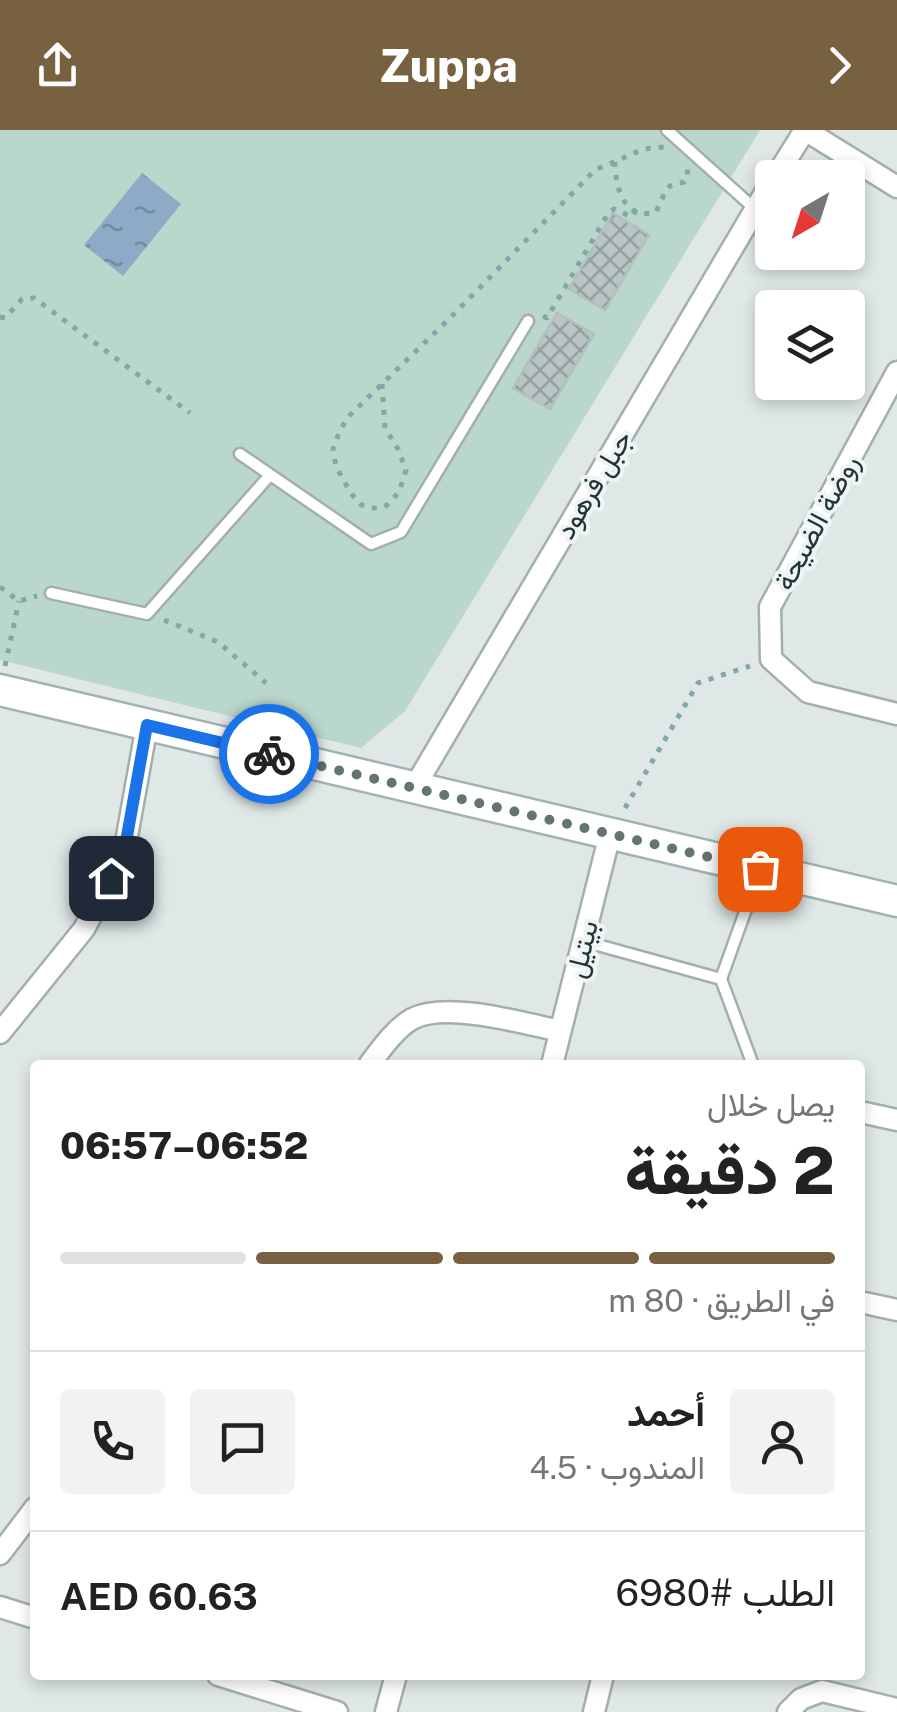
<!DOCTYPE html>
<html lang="ar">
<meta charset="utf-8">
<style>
:root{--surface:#fff;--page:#f2f2f2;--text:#222;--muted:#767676;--line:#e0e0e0;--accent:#776140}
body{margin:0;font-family:"Public Sans",Vazirmatn,sans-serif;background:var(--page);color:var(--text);direction:rtl;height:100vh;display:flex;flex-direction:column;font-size:38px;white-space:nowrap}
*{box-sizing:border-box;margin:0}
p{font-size:32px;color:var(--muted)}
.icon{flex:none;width:55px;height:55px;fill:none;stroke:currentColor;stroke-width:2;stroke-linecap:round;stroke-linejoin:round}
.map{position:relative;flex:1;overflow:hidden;direction:ltr}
.panel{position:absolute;left:30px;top:930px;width:835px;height:620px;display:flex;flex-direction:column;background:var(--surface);border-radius:10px;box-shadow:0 5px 15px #0003;direction:rtl}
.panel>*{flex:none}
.needle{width:65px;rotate:219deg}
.tools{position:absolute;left:755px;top:30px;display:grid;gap:20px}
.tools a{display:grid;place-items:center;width:110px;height:110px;border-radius:10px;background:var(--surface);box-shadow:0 5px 15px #0003;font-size:50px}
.pin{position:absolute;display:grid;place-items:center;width:85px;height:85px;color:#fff;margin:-42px;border-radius:20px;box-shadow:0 5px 15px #0006}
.courier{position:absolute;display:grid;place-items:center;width:100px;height:100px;margin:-50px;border:8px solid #1a73e8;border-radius:50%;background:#fff;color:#222;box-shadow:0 2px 12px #0007}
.headline em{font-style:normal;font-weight:800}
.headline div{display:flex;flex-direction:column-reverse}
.headline{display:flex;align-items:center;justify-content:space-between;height:170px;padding:0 30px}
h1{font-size:65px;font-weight:800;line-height:75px}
.bar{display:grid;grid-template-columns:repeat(4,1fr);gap:15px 10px;align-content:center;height:120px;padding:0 30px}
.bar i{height:12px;border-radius:8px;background:var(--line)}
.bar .active{background:var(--accent)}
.bar p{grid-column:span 4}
.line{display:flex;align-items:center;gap:25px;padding:0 30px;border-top:2px solid var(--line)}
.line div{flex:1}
.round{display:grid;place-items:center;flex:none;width:105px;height:105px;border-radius:10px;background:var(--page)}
header{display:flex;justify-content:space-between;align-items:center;height:130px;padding:0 30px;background:var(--accent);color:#fff;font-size:45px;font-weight:800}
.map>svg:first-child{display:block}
.park{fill:#bad7cc}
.water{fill:url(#water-ripples)}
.building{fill:url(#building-cross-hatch);stroke:#b2c1c0;stroke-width:2.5}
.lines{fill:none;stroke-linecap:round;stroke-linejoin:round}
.lane-casing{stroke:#a3afae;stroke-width:15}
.street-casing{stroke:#a3afae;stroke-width:25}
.secondary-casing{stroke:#a0b2b2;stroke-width:35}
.path{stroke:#83a7a8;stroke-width:5;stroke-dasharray:5 8;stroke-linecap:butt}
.lane{stroke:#fff;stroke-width:10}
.street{stroke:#fff;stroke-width:20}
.secondary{stroke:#fff;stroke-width:30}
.done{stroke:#647474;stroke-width:10;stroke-dasharray:0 18}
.route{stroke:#1a73e8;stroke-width:12}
.labels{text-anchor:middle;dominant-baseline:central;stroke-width:8;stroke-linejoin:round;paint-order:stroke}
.street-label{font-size:28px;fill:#223536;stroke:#eff5f4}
</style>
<header><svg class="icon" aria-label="forward" viewBox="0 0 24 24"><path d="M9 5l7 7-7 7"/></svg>Zuppa<svg class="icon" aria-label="share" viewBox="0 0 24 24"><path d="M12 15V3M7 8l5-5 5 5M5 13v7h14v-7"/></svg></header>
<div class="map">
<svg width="897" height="1582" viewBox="0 0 897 1582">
<defs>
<pattern id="water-ripples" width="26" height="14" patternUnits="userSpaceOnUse" patternTransform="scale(2.5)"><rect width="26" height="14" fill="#8daac7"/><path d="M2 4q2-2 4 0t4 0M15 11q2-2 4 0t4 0" fill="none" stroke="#738ba2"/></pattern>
<pattern id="building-cross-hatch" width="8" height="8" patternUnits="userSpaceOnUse" patternTransform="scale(2.5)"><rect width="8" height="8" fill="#b8c5c4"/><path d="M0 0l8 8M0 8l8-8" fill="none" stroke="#95a1a0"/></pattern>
</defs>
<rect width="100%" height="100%" fill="#dfe8e7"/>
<path class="park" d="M 0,0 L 760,0 L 405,581 L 361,618 L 0,530 Z"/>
<path class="water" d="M 142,43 L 181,74 L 123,146 L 84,115 Z"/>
<path class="building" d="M 613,83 L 649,105 L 605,180 L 569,159 Z
M 557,183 L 594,204 L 550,279 L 513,258 Z"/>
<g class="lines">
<defs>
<path id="lane" d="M 667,0 L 755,79
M 240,324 L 371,414 L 401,402 L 528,191
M 51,463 L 147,484 L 270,345
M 583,811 L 721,849
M 753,935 L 721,849 L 760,740"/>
<path id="street" d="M 805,0 L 897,57
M 775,48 L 805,0
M 897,242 L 770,477 L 771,529 L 808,562 L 897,584
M 414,658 L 772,51
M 0,903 L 84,799 L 124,723 L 147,595
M 369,935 C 381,919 395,899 412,889 C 446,871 523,893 560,901
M 552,935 L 610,704
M 860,982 L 897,990
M 860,1172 L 897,1180
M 0,1424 L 35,1378
M 0,1477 L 35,1488
M 218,1545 L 337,1582
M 386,1582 L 396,1545
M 594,1582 L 603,1545
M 788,1582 L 801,1569 L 822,1561 L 897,1579"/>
<path id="secondary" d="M 0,560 L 897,771"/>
</defs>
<use href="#lane" class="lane-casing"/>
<use href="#street" class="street-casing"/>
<use href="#secondary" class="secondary-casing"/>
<path class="path" d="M 615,32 C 615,57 624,91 656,82 L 666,60 L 670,56 L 684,52 L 688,46 L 687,39
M 543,186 L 547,188 L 609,82 L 614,79 L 632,87 L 636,80
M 0,187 L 5,188 L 22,169 L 34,168 L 190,283
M 382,254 L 385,298 L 398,319 L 406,340 L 399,362 L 387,375 L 381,378 L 368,378 L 360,374 L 350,362 L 338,340 L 334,328 L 333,319 L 340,300 L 349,286 L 382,254 L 449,189 L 595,40 L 644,19 L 664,17
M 0,457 L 19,471 L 37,466
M 164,490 L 218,512 L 266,553
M 5,536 L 19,471
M 625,678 L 698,553 L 750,536"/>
<use href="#lane" class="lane"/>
<use href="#street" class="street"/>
<use href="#secondary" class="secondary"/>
</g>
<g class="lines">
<path class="done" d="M 269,624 L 760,739"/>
<path class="route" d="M 111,748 L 124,723 L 147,595 L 269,624"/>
</g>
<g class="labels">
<g class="street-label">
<text transform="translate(593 354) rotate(-59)">جبل فرهود</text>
<text transform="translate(816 392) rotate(-62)">روضة الضيحة</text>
<text transform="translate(581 819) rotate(-76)">بيتيل</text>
</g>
</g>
</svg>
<div class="tools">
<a><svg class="needle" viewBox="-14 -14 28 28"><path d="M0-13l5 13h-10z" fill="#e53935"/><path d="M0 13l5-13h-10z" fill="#767676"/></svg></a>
<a><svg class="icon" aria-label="layers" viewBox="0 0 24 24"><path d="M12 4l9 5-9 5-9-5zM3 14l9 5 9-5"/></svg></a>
</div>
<div class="pin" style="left:760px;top:739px;background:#ea580c"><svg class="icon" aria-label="bag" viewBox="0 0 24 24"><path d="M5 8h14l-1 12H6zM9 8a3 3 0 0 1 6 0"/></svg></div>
<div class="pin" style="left:111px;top:748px;background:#1f2937"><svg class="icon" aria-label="home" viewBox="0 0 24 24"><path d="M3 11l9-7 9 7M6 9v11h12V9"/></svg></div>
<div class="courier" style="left:269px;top:624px"><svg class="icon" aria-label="bike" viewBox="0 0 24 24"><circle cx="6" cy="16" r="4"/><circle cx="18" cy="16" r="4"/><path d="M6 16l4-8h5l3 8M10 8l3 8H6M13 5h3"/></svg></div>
<section class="panel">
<div class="headline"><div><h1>2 دقيقة</h1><p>يصل خلال</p></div><em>06:52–06:57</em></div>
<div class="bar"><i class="active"></i><i class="active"></i><i class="active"></i><i></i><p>في الطريق · 80 m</p></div>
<div class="line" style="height:180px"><a class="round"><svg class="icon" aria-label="person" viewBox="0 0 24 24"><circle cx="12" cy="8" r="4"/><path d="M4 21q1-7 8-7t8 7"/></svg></a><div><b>أحمد</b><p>المندوب · 4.5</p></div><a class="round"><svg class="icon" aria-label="chat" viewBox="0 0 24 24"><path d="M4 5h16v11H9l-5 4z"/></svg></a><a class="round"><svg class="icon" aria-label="phone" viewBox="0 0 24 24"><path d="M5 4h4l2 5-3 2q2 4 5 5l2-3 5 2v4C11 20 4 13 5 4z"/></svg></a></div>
<div class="line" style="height:130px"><div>الطلب #6980</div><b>AED 60.63</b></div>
</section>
</div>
